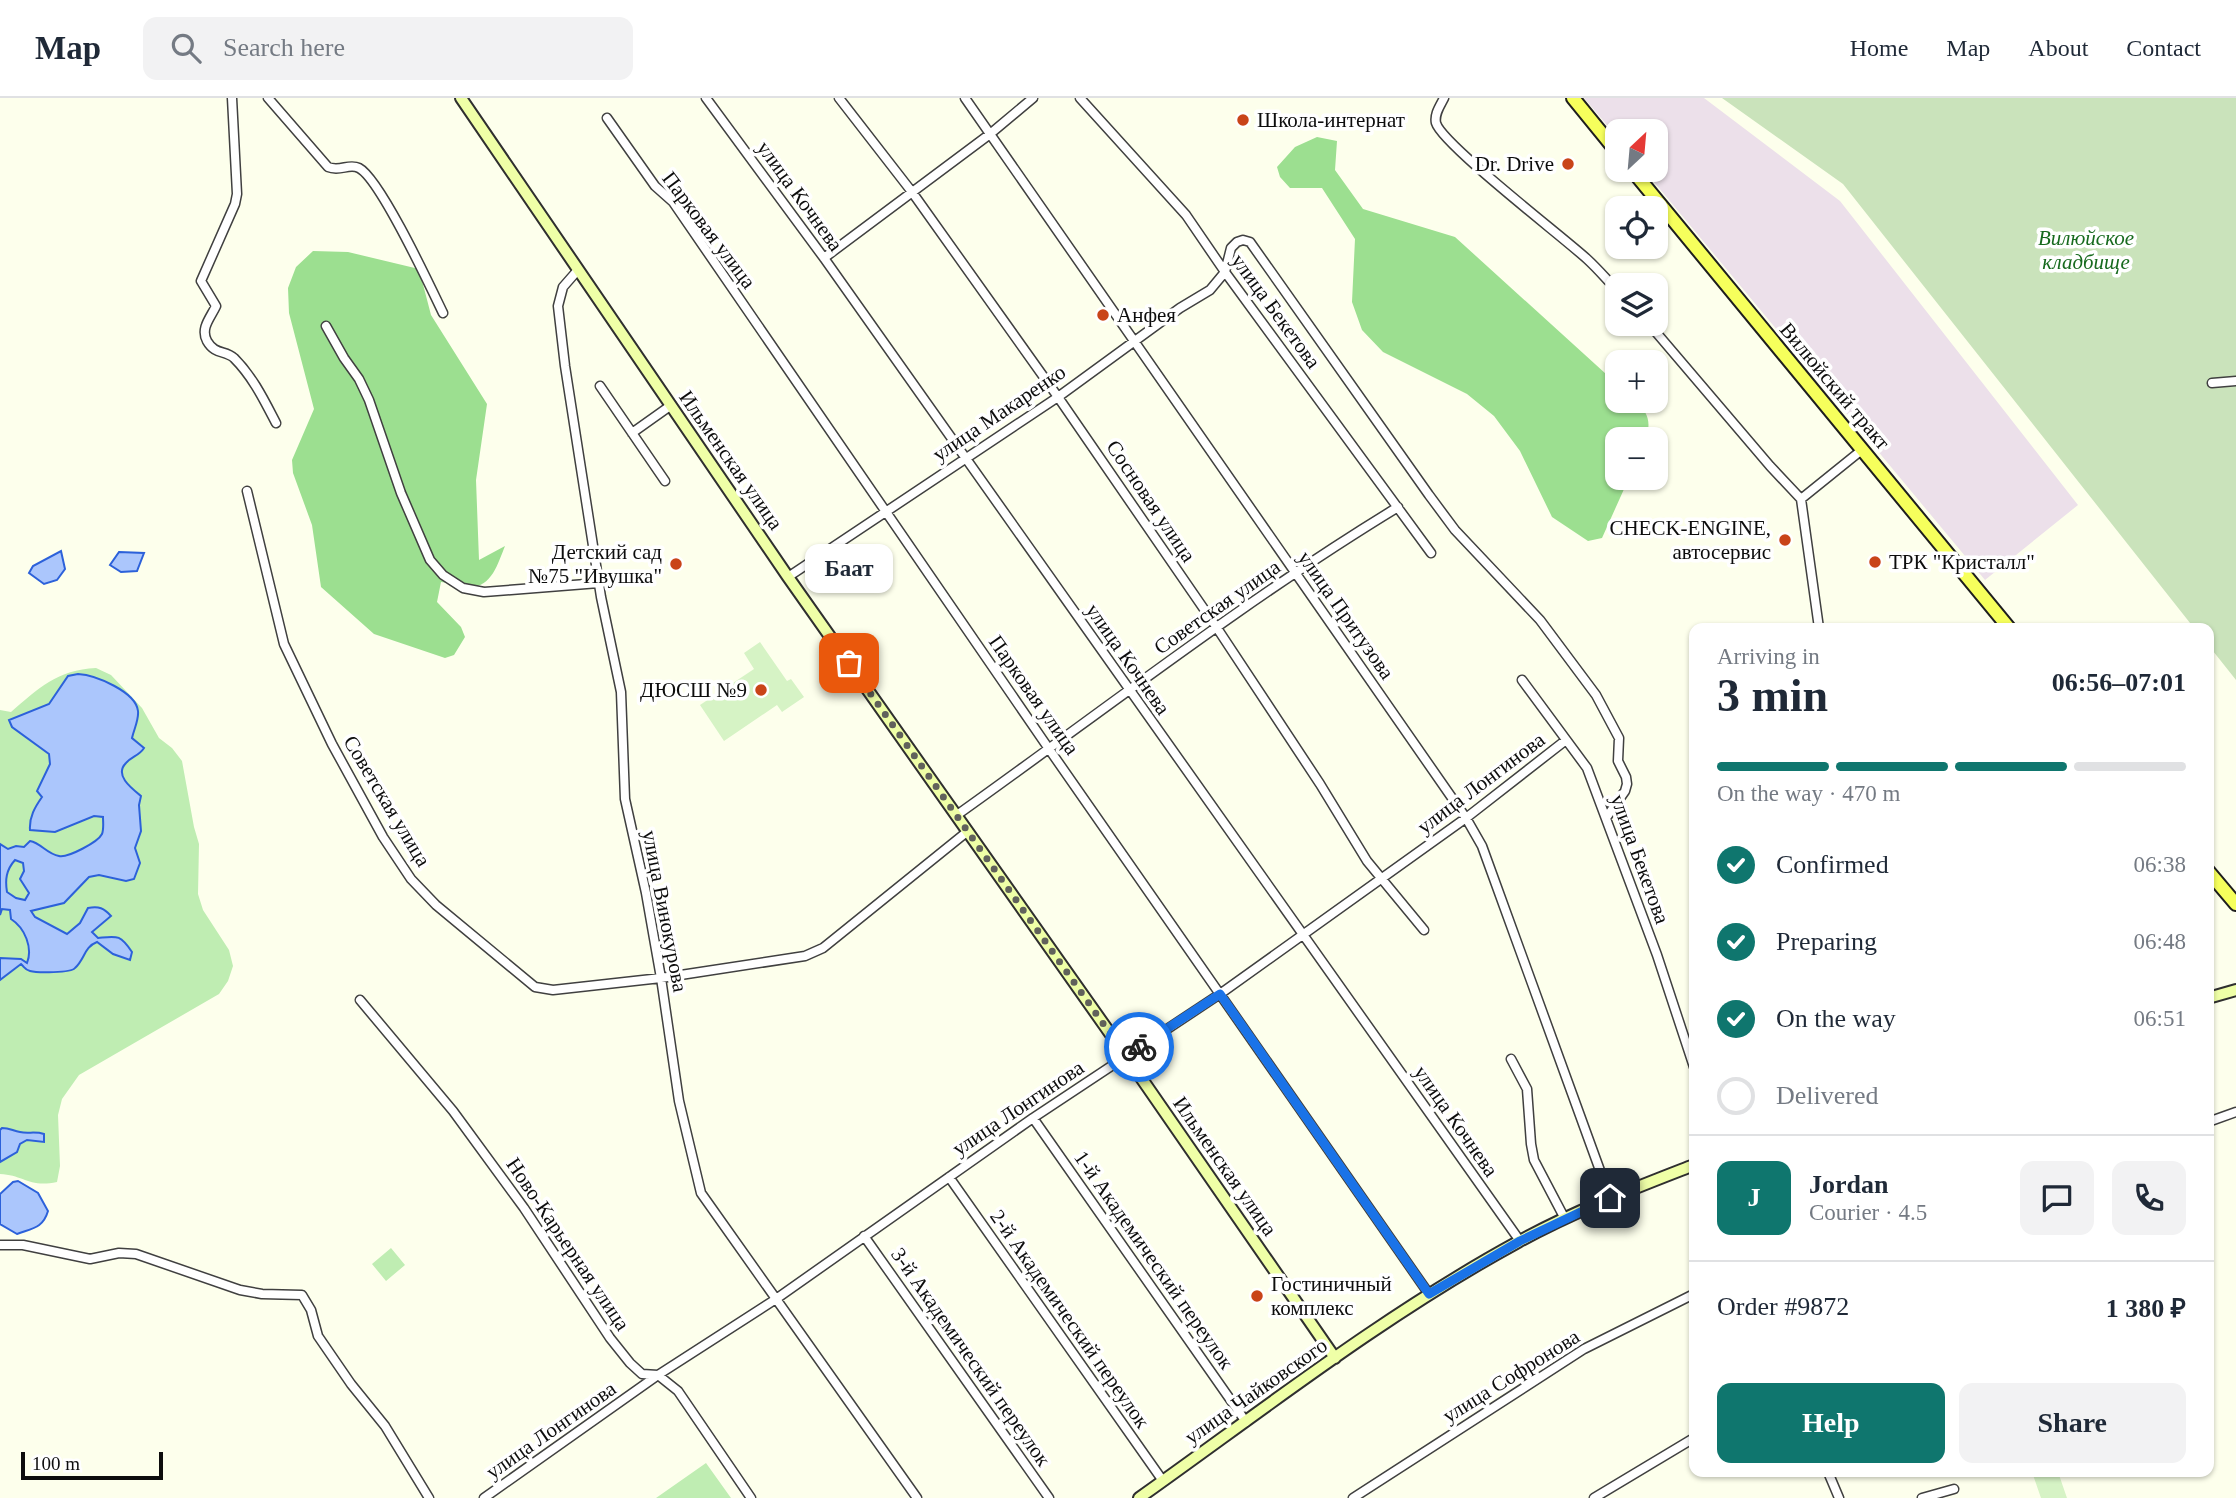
<!DOCTYPE html>
<meta charset="utf-8">
<style>
:root{--surface:#fff;--page:#f2f2f3;--text:#1f2937;--muted:#747a83;--line:#e0e1e3;--accent:#0f766e}
body{margin:0;font-family:"Times New Roman",serif;background:var(--page);color:var(--text);height:100vh;display:flex;flex-direction:column;font-size:26px;white-space:nowrap}
*{box-sizing:border-box;margin:0}
p{font-size:23px;color:var(--muted)}
.icon{flex:none;width:38px;height:38px;fill:none;stroke:currentColor;stroke-width:2;stroke-linecap:round;stroke-linejoin:round}
.map{position:relative;flex:1;overflow:hidden}
.side{position:absolute;left:1689px;top:525px;width:525px;height:854px;display:flex;flex-direction:column;background:var(--surface);border-radius:14px;box-shadow:0 2px 5px #0004}
.side>*{flex:none}
.needle{width:46px;rotate:26deg}
.tools{position:absolute;left:1605px;top:21px;display:grid;gap:14px}
.tools a{display:grid;place-items:center;width:63px;height:63px;border-radius:14px;background:var(--surface);box-shadow:0 2px 5px #0004;font-size:35px}
.scale{position:absolute;left:21px;bottom:18px;width:142px;box-sizing:border-box;padding-left:7px;border:4px solid #0d0d0d;border-top:0;font-size:19px;line-height:24px;white-space:nowrap;color:#0d0d0d;-webkit-text-stroke:5px #fff;paint-order:stroke}
.pin{position:absolute;display:grid;place-items:center;width:60px;height:60px;color:#fff;margin:-30px;border-radius:14px;box-shadow:0 4px 10px #0006}
.courier{position:absolute;display:grid;place-items:center;width:70px;height:70px;margin:-35px;border:5px solid #1a73e8;border-radius:50%;background:#fff;color:#222;box-shadow:0 2px 9px #0007}
.bubble{position:absolute;height:49px;border-radius:14px;background:var(--surface);box-shadow:0 2px 5px #0004;font-size:23px;font-weight:800;line-height:49px;text-align:center}
.summary em{font-style:normal;font-weight:800}
.summary div{display:flex;flex-direction:column-reverse}
.summary{display:flex;align-items:center;justify-content:space-between;height:119px;padding:0 28px}
h1{font-size:46px;font-weight:800;line-height:52px}
.bar{display:grid;grid-template-columns:repeat(4,1fr);gap:10px 7px;align-content:center;height:84px;padding:0 28px}
.bar i{height:9px;border-radius:5px;background:var(--line)}
.bar .active{background:var(--accent)}
.bar p{grid-column:span 4}
.line{display:flex;align-items:center;gap:18px;padding:0 28px;border-top:2px solid var(--line)}
.line div{flex:1}
.round{display:grid;place-items:center;flex:none;width:74px;height:74px;border-radius:14px;background:var(--page)}
ol{padding:0 28px;list-style:none}
li{display:flex;align-items:center;gap:21px;height:77px}
li p{margin-inline-start:auto}
li .icon{padding:7px;border-radius:50%;background:var(--accent);color:#fff;stroke-width:4}
li:last-child{color:var(--muted)}
li i{width:38px;height:38px;border:4px solid var(--line);border-radius:50%}
.action{display:flex;gap:14px;margin-top:auto;padding:14px 28px}
.action a{flex:1;height:80px;border-radius:14px;background:var(--accent);color:#fff;font-size:28px;font-weight:800;line-height:80px;text-align:center}
.action a+a{background:var(--page);color:var(--text)}
header{display:flex;align-items:center;gap:42px;box-sizing:border-box;height:98px;padding:0 35px;background:var(--surface);border-bottom:2px solid var(--line)}
header strong{font-size:33px}
nav{display:flex;gap:38px;margin-inline-start:auto;font-size:24px}
.search{width:490px;height:63px;background:var(--page);display:flex;align-items:center;gap:18px;box-sizing:border-box;padding:0 24px;border-radius:14px;color:var(--muted);font-size:26px}
.map>svg:first-child{display:block}
.industrial{fill:#ece0ea}
.green{fill:#bfedb2}
.forest{fill:#9cdf90}
.cemetery{fill:#cae3bb}
.pitch{fill:#d6f3c5}
.water{fill:#abc6fc;stroke:#2c61da;stroke-width:2;fill-rule:evenodd}
.lines{fill:none;stroke-linecap:round;stroke-linejoin:round}
.minor-casing{stroke:#404040;stroke-width:11}
.secondary-casing{stroke:#2f2f2f;stroke-width:14}
.primary-casing{stroke:#1e1e1e;stroke-width:16}
.minor{stroke:#fff;stroke-width:8}
.secondary{stroke:#efffa7;stroke-width:10}
.primary{stroke:#f6ff5c;stroke-width:12}
.done{stroke:#61625b;stroke-width:7;stroke-dasharray:0 12.6}
.route{stroke:#1a73e8;stroke-width:9}
.poi-dot{fill:#c94418;stroke:#fff;stroke-width:2.5}
.labels{text-anchor:middle;dominant-baseline:central;stroke-width:7;stroke-linejoin:round;paint-order:stroke}
.poi-label{font-size:21px;fill:#0d0d0d;stroke:#fff;text-anchor:start}
.street-label{font-size:21px;fill:#0d0d0d;stroke:#fff}
.park-label{font-size:21px;font-style:italic;fill:#176a1e;stroke:#fff}
</style>
<header>
<strong>Map</strong>
<div class="search"><svg class="icon" aria-label="search" viewBox="0 0 24 24"><circle cx="10" cy="10" r="6"/><path d="M15 15l6 6"/></svg>Search here</div>
<nav><a>Home</a><a>Map</a><a>About</a><a>Contact</a></nav>
</header>
<div class="map">
<svg width="2236" height="1400" viewBox="0 0 2236 1400">
<rect width="100%" height="100%" fill="#fdffec"/>
<path class="industrial" d="M 1584,0 L 1704,0 L 1840,103 L 2078,407 L 1985,482 L 1644,72 L 1656,72 L 1656,33 L 1617,33 L 1617,39 Z"/>
<path class="green" d="M 96,570 L 111,577 L 142,610 L 159,640 L 172,650 L 182,663 L 194,729 L 199,746 L 198,796 L 203,812 L 229,852 L 233,868 L 228,883 L 219,896 L 79,977 L 62,1001 L 58,1017 L 60,1068 L 57,1084 C 29,1090 24,1077 0,1076 L 0,612 L 11,614 C 39,590 57,572 96,570 Z
M 391,1150 L 405,1167 L 386,1183 L 372,1166 Z
M 706,1365 L 731,1400 L 656,1400 Z"/>
<path class="forest" d="M 1317,39 L 1337,43 L 1335,72 L 1363,111 L 1455,139 L 1617,286 L 1617,303 L 1635,303 C 1649,315 1651,324 1646,341 L 1617,341 L 1617,380 L 1629,380 L 1602,440 L 1588,443 L 1552,419 L 1520,353 L 1494,318 L 1467,296 L 1383,254 L 1362,232 L 1352,204 L 1355,141 L 1322,90 L 1290,90 L 1280,79 L 1277,69 L 1295,49 Z
M 313,153 L 348,154 L 419,171 L 431,217 L 487,306 L 476,382 L 479,462 L 505,448 C 498,465 492,489 470,489 C 461,489 450,485 441,484 L 437,504 L 461,529 L 465,539 L 454,557 L 445,560 L 374,536 L 321,489 L 312,427 L 293,375 L 292,362 L 314,311 L 289,215 L 288,190 L 296,169 Z"/>
<path class="cemetery" d="M 1722,0 L 2236,0 L 2236,582 L 2209,548 L 2208,530 L 2194,530 L 1843,86 Z"/>
<path class="pitch" d="M 760,544 L 787,583 L 791,581 L 804,599 L 782,614 L 777,607 L 724,643 L 700,607 L 754,571 L 744,555 Z
M 2032,1374 L 2058,1374 L 2067,1400 L 2041,1400 Z"/>
<path class="water" d="M 61,453 L 65,471 L 57,482 L 44,486 L 29,475 L 33,468 Z
M 119,454 L 144,455 L 137,473 L 121,474 L 110,467 Z
M 78,576 C 96,577 136,594 138,613 C 139,622 134,631 132,640 L 144,650 C 139,658 132,658 126,665 C 114,677 131,690 141,698 L 139,707 L 141,733 L 135,750 L 140,765 L 134,781 L 126,783 L 99,777 L 89,779 L 64,805 L 31,813 L 35,819 L 67,836 L 80,825 L 88,810 C 99,808 104,810 111,818 L 92,834 L 98,840 C 117,838 120,836 132,854 L 130,862 L 113,856 L 97,844 C 84,849 85,861 75,870 C 71,875 37,875 30,873 C 25,872 25,870 21,866 L 0,882 L 0,860 L 21,861 L 27,865 C 33,850 25,830 11,821 L 10,812 L 2,811 L 0,817 L 0,746 L 8,751 L 16,748 L 24,749 L 30,743 C 41,745 47,756 59,758 C 68,760 98,744 102,736 C 104,731 103,724 103,719 L 94,718 L 55,734 L 30,732 C 29,719 35,709 42,699 L 37,693 L 50,666 L 49,656 L 12,629 L 9,622 L 49,606 L 68,578 ZM 15,762 L 23,765 L 24,773 L 20,781 L 29,795 L 25,802 L 16,800 L 7,794 C 5,782 6,772 15,762 Z
M 2,1030 C 10,1030 13,1033 20,1034 C 28,1036 35,1033 44,1036 L 44,1044 L 27,1042 L 20,1046 L 17,1054 L 0,1064 L 0,1032 Z
M 18,1083 L 38,1095 L 48,1113 C 43,1130 33,1130 17,1136 L 0,1126 L 0,1096 L 13,1084 Z"/>
<g class="lines">
<defs>
<path id="minor" d="M 232,0 L 237,96 L 235,106 L 201,183 L 216,208 C 211,219 200,230 207,243 C 215,257 225,252 234,260 C 253,279 264,302 276,325
M 268,0 L 328,69 C 340,74 349,65 359,70 C 380,81 430,188 443,215
M 706,0 L 824,160 L 1520,1143
M 839,0 L 912,94 L 1058,299 L 1217,530 L 1320,686 L 1367,763 L 1424,832
M 965,0 L 1466,720 L 1482,748 L 1610,1100
M 1080,0 L 1186,117 L 1225,174 L 1431,455
M 1444,0 C 1440,8 1434,16 1436,25 C 1442,46 1563,139 1587,161 C 1598,171 1607,182 1617,192
M 607,20 L 655,88 L 673,104 L 1049,651 L 1429,1196
M 824,160 L 990,36 L 1033,0
M 577,173 L 563,189 L 558,208 L 565,268 L 601,499 L 621,594 L 625,701 L 646,795 L 661,880 L 679,1003 L 701,1095 L 917,1400
M 1649,226 L 1770,368 L 1801,401
M 326,228 L 344,260 L 359,281 L 369,302 L 401,395 L 430,462 L 443,477 L 463,490 L 484,494 L 599,485
M 2212,285 L 2236,283
M 600,288 L 665,383
M 632,335 L 670,308
M 247,393 L 284,546 L 332,646 L 383,739 L 411,781 L 436,807 L 535,889 L 553,892 L 661,880 L 805,858 L 823,850 L 968,733
M 788,479 L 1058,299 L 1180,210 L 1210,192 L 1225,174 L 1231,150 L 1237,144 L 1243,142 L 1250,144 L 1429,397 L 1455,432 L 1540,522 L 1596,597 L 1619,640 L 1618,663 L 1626,679 L 1627,686 L 1625,693 L 1606,720
M 1819,530 L 1801,401 L 1863,351
M 1522,582 L 1587,670 L 1657,857 L 1694,969
M 957,717 C 1103,613 1245,502 1398,409
M 360,902 L 453,1013 L 524,1110 L 610,1240 L 630,1265 L 642,1276 L 658,1277 L 678,1293 L 751,1400
M 1511,961 L 1527,991 L 1531,1046 L 1534,1062 L 1565,1121
M 1033,1020 L 1246,1324
M 2208,1024 L 2236,1014
M 949,1079 L 1163,1383
M 864,1138 L 1049,1400
M 0,1147 L 23,1147 L 90,1161 L 119,1155 L 136,1156 L 240,1192 L 262,1196 L 302,1197 L 311,1212 L 318,1238 L 351,1286 L 385,1328 L 429,1400
M 1828,1374 L 1839,1400
M 484,1400 L 658,1277 L 776,1201 L 1033,1020 L 1220,896 L 1466,720 L 1566,642
M 1353,1400 L 1584,1251 L 1694,1196
M 1594,1400 L 1694,1340
M 1922,1400 L 1954,1391"/>
<path id="secondary" d="M 461,0 L 788,479 L 1126,958 L 1335,1260
M 2208,900 L 2236,892
M 1139,1400 C 1263,1312 1384,1217 1518,1144 C 1574,1113 1635,1090 1694,1067"/>
<path id="primary" d="M 1573,0 L 1617,54
M 1632,72 L 2009,530
M 2208,773 L 2236,806"/>
</defs>
<use href="#minor" class="minor-casing"/>
<use href="#secondary" class="secondary-casing"/>
<use href="#primary" class="primary-casing"/>
<use href="#minor" class="minor"/>
<use href="#secondary" class="secondary"/>
<use href="#primary" class="primary"/>
</g>
<g class="lines">
<path class="done" d="M 849,565 L 1126,958 L 1139,949"/>
<path class="route" d="M 1139,949 L 1220,896 L 1429,1196 L 1520,1143 L 1610,1100"/>
</g>
<g class="poi-dot">
<circle cx="1243" cy="22" r="7"/>
<circle cx="1568" cy="66" r="7"/>
<circle cx="1103" cy="217" r="7"/>
<circle cx="1785" cy="442" r="7"/>
<circle cx="1875" cy="464" r="7"/>
<circle cx="676" cy="466" r="7"/>
<circle cx="761" cy="592" r="7"/>
<circle cx="1257" cy="1198" r="7"/>
</g>
<g class="labels">
<g class="poi-label">
<text x="1257" y="22">Школа-интернат</text>
<text x="1554" y="66" text-anchor="end">Dr. Drive</text>
<text x="1117" y="217">Анфея</text>
<text x="1771" y="430" text-anchor="end">CHECK-ENGINE,<tspan x="1771" dy="24">автосервис</tspan></text>
<text x="662" y="454" text-anchor="end">Детский сад<tspan x="662" dy="24">№75 "Ивушка"</tspan></text>
<text x="1889" y="464">ТРК "Кристалл"</text>
<text x="747" y="592" text-anchor="end">ДЮСШ №9</text>
<text x="1271" y="1186">Гостиничный<tspan x="1271" dy="24">комплекс</tspan></text>
</g>
<g class="street-label">
<text transform="translate(800 98) rotate(54)">улица Кочнева</text>
<text transform="translate(709 132) rotate(53)">Парковая улица</text>
<text transform="translate(1276 213) rotate(54)">улица Бекетова</text>
<text transform="translate(1835 288) rotate(50)">Вилюйский тракт</text>
<text transform="translate(999 315) rotate(-34)">улица Макаренко</text>
<text transform="translate(731 362) rotate(55)">Ильменская улица</text>
<text transform="translate(1151 403) rotate(56)">Сосновая улица</text>
<text transform="translate(1217 509) rotate(-35)">Советская улица</text>
<text transform="translate(1346 517) rotate(55)">улица Притузова</text>
<text transform="translate(1128 561) rotate(55)">улица Кочнева</text>
<text transform="translate(1034 597) rotate(55)">Парковая улица</text>
<text transform="translate(1481 685) rotate(-37)">улица Лонгинова</text>
<text transform="translate(387 703) rotate(59)">Советская улица</text>
<text transform="translate(1640 761) rotate(70)">улица Бекетова</text>
<text transform="translate(665 813) rotate(79)">улица Винокурова</text>
<text transform="translate(1018 1010) rotate(-34)">улица Лонгинова</text>
<text transform="translate(1456 1023) rotate(55)">улица Кочнева</text>
<text transform="translate(1225 1068) rotate(55)">Ильменская улица</text>
<text transform="translate(568 1146) rotate(56)">Ново-Карьерная улица</text>
<text transform="translate(1154 1162) rotate(55)">1-й Академический переулок</text>
<text transform="translate(1070 1221) rotate(55)">2-й Академический переулок</text>
<text transform="translate(971 1259) rotate(55)">3-й Академический переулок</text>
<text transform="translate(1511 1278) rotate(-32)">улица Софронова</text>
<text transform="translate(1256 1293) rotate(-35)">улица Чайковского</text>
<text transform="translate(551 1332) rotate(-35)">улица Лонгинова</text>
</g>
<g class="park-label">
<text x="2086" y="140">Вилюйское<tspan x="2086" dy="24">кладбище</tspan></text>
</g>
</g>
</svg>
<div class="tools">
<a><svg class="needle" viewBox="-14 -14 28 28"><path d="M0-13l5 13h-10z" fill="#e53935"/><path d="M0 13l5-13h-10z" fill="#747a83"/></svg></a>
<a><svg class="icon" aria-label="locate" viewBox="0 0 24 24"><circle cx="12" cy="12" r="6"/><path d="M12 2v4M12 18v4M2 12h4M18 12h4"/></svg></a>
<a><svg class="icon" aria-label="layers" viewBox="0 0 24 24"><path d="M12 4l9 5-9 5-9-5zM3 14l9 5 9-5"/></svg></a>
<a>+</a>
<a>−</a>
</div>
<div class="scale">100 m</div>
<div class="pin" style="left:849px;top:565px;background:#ea580c"><svg class="icon" aria-label="bag" viewBox="0 0 24 24"><path d="M5 8h14l-1 12H6zM9 8a3 3 0 0 1 6 0"/></svg></div>
<div class="pin" style="left:1610px;top:1100px;background:#1f2937"><svg class="icon" aria-label="home" viewBox="0 0 24 24"><path d="M3 11l9-7 9 7M6 9v11h12V9"/></svg></div>
<div class="courier" style="left:1139px;top:949px"><svg class="icon" aria-label="bike" viewBox="0 0 24 24"><circle cx="6" cy="16" r="4"/><circle cx="18" cy="16" r="4"/><path d="M6 16l4-8h5l3 8M10 8l3 8H6M13 5h3"/></svg></div>
<div class="bubble" style="left:805px;top:446px;width:88px">Баат</div>
<section class="side">
<div class="summary"><div><h1>3 min</h1><p>Arriving in</p></div><em>06:56–07:01</em></div>
<div class="bar"><i class="active"></i><i class="active"></i><i class="active"></i><i></i><p>On the way · 470 m</p></div>
<ol>
<li><svg class="icon" aria-label="check" viewBox="0 0 24 24"><path d="M5 12l5 5 9-10"/></svg>Confirmed<p>06:38</p></li>
<li><svg class="icon" aria-label="check" viewBox="0 0 24 24"><path d="M5 12l5 5 9-10"/></svg>Preparing<p>06:48</p></li>
<li><svg class="icon" aria-label="check" viewBox="0 0 24 24"><path d="M5 12l5 5 9-10"/></svg>On the way<p>06:51</p></li>
<li><i></i>Delivered</li>
</ol>
<div class="line" style="height:126px"><b class="round" style="background:var(--accent);color:#fff">J</b><div><b>Jordan</b><p>Courier · 4.5</p></div><a class="round"><svg class="icon" aria-label="chat" viewBox="0 0 24 24"><path d="M4 5h16v11H9l-5 4z"/></svg></a><a class="round"><svg class="icon" aria-label="phone" viewBox="0 0 24 24"><path d="M5 4h4l2 5-3 2q2 4 5 5l2-3 5 2v4C11 20 4 13 5 4z"/></svg></a></div>
<div class="line" style="height:91px"><div>Order #9872</div><b>1 380 ₽</b></div>
<div class="action"><a>Help</a><a>Share</a></div>
</section>
</div>
